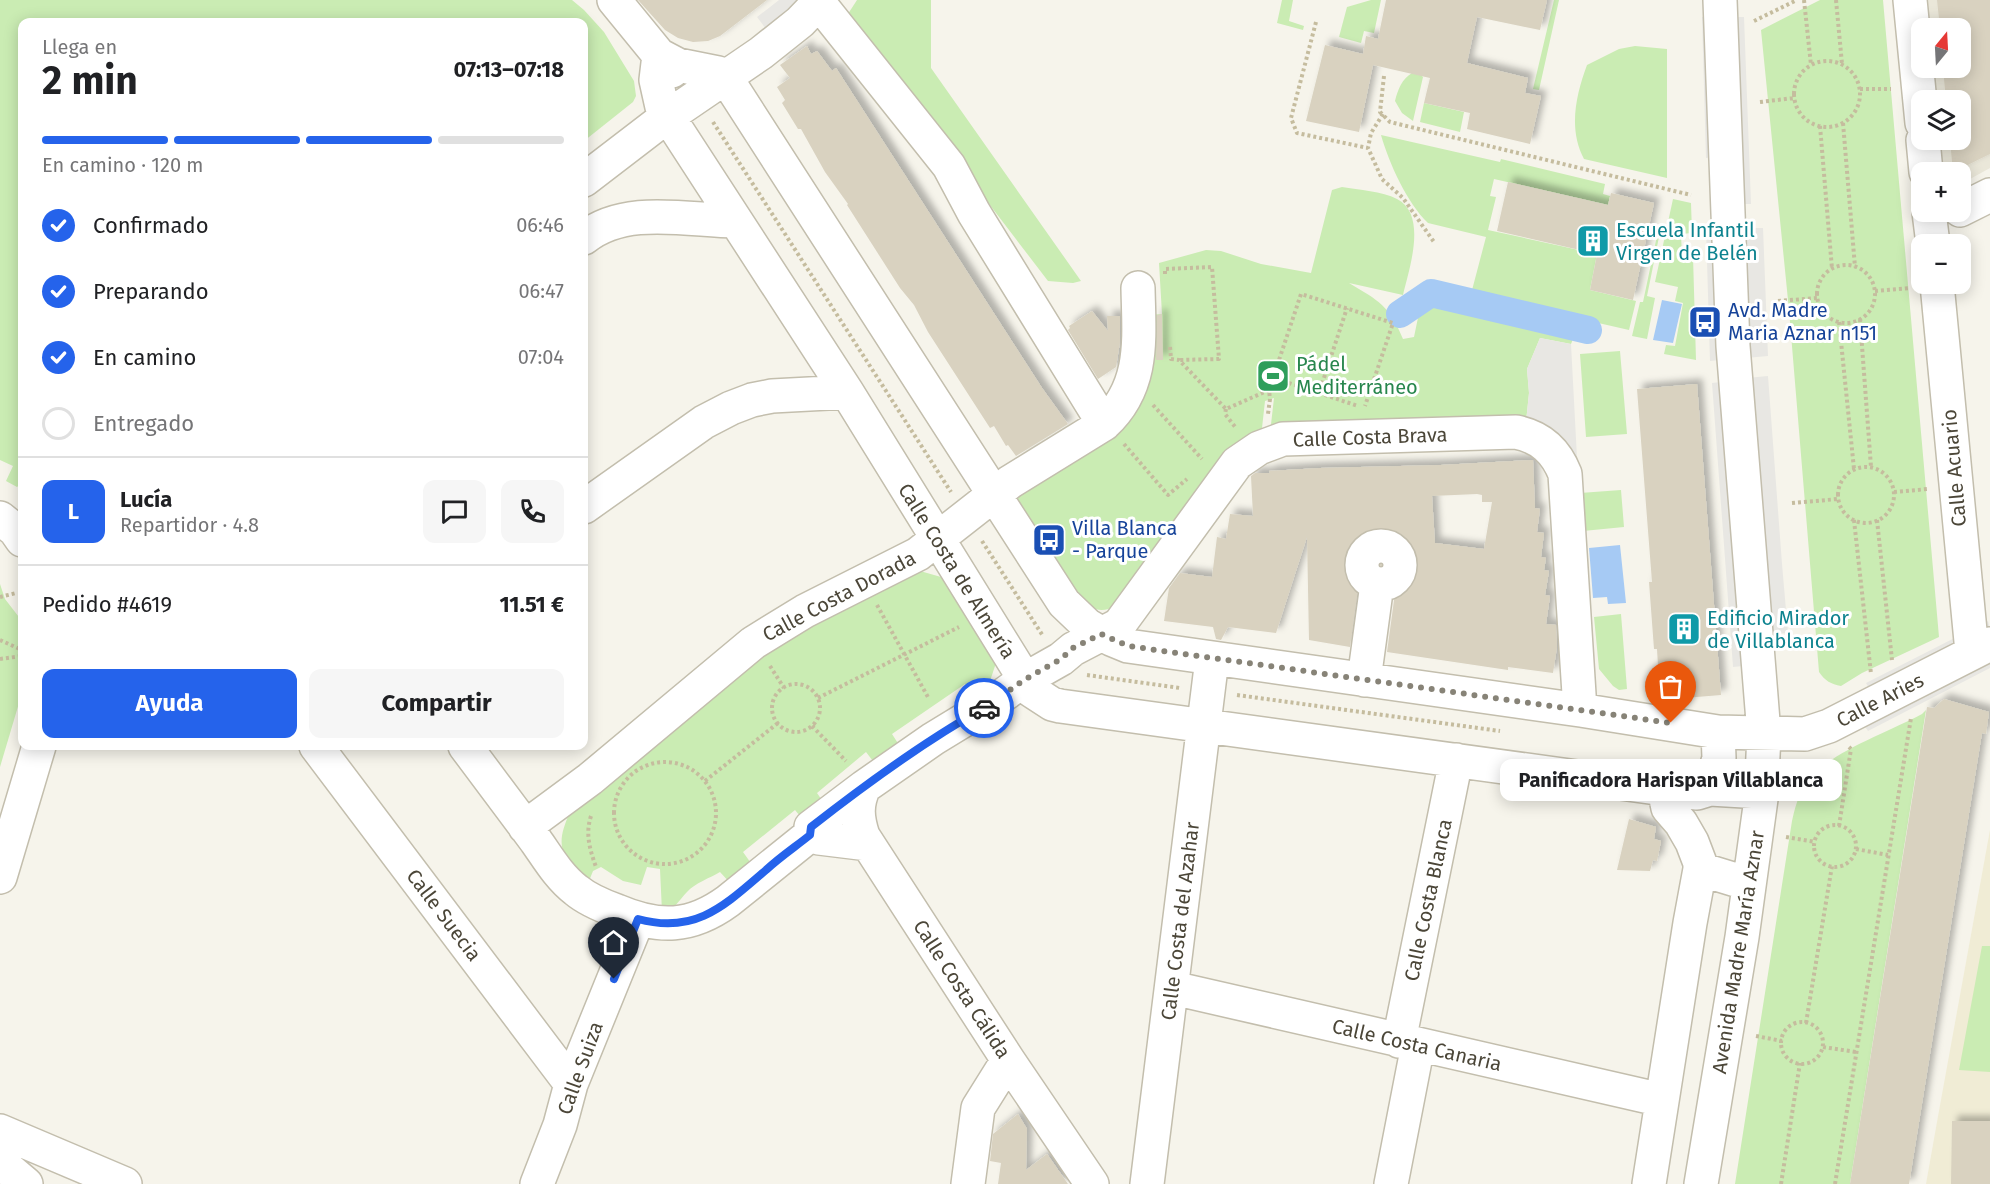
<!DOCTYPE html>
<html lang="es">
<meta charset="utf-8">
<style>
:root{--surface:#fff;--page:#f6f6f6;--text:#202124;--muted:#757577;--line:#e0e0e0;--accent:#2563eb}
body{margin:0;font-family:"Fira Sans",sans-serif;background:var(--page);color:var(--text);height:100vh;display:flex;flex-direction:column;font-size:22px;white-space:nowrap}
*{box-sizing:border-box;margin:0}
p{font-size:20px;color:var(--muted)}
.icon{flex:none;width:33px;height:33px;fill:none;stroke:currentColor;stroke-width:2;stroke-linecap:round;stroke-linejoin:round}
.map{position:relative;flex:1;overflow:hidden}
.drawer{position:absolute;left:18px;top:18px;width:570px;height:732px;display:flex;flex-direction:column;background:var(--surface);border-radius:12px;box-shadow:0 3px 15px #0003}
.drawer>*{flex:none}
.needle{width:39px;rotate:18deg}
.fabs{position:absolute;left:1911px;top:18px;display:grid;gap:12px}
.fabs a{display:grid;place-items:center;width:60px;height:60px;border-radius:12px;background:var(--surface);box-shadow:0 3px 15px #0003;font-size:30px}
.pin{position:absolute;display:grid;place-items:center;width:51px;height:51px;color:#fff;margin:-62px -26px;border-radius:50% 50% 50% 0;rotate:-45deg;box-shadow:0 0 6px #0007}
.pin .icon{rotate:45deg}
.courier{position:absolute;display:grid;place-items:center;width:60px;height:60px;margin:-30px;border:4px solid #2563eb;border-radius:50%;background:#fff;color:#222;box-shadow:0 2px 8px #0007}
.bubble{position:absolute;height:42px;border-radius:12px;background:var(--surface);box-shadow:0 3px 15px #0003;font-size:20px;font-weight:700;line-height:42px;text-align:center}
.overview em{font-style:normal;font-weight:700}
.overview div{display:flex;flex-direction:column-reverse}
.overview{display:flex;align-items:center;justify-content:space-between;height:102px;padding:0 24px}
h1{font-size:39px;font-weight:700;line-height:45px}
.bar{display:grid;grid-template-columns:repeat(4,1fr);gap:9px 6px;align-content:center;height:72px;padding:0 24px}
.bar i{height:8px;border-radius:4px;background:var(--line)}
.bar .current{background:var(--accent)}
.bar p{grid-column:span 4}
.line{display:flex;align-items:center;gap:15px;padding:0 24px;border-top:2px solid var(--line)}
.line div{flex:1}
.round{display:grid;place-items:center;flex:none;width:63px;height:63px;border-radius:12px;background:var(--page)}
ol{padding:0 24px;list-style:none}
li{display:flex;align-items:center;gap:18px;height:66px}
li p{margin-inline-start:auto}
li .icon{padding:6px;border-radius:50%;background:var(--accent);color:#fff;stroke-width:4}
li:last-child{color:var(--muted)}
li i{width:33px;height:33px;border:3px solid var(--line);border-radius:50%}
.cta{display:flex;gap:12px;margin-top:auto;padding:12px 24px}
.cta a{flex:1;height:69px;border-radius:12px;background:var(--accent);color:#fff;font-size:24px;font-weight:700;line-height:69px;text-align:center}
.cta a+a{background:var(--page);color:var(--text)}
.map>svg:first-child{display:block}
.residential{fill:#eae7d9}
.education{fill:#f0ecd5}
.green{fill:#caecb3}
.parking{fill:#e8e7e3}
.water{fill:#a6caf4}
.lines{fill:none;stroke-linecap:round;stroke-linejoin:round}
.canal{stroke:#a6caf4;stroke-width:28}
.building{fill:#d9d2c0;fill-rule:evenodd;filter:url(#shadow)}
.minor-casing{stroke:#c3bead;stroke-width:36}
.path{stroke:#c5bc9e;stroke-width:4;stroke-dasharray:3 3;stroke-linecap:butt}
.minor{stroke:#fff;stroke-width:33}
.done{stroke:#878377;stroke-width:6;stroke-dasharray:0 10.8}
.route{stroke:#2563eb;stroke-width:8}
.labels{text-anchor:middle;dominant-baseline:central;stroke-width:6;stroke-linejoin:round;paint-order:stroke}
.culture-label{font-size:20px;fill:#0d838f;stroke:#fff;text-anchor:start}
.transit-label{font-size:20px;fill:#164399;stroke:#fff;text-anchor:start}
.leisure-label{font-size:20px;fill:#27864d;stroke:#fff;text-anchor:start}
.street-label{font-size:20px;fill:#4b4638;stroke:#fff}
</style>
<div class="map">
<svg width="1990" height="1184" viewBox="0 0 1990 1184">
<defs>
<filter id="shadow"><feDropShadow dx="5.5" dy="-5.5" stdDeviation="3" flood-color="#0004"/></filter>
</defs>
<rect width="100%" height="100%" fill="#f6f4eb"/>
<path class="residential" d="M 1926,0 L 1990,0 L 1990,168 L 1961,184 L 1960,172 L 1941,172 L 1938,140 L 1960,140 L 1960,100 L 1935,100 L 1932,68 L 1960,68 L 1960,28 L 1929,28 Z"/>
<path class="education" d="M 1990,830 L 1990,1184 L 1926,1184 L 1937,1122 Z"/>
<path class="green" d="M 0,0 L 572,0 L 584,10 L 604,32 L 634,81 L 636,96 L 633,102 L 584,141 L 584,22 L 22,22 L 22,483 L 17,487 L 6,481 L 13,466 L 0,460 Z
M 857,0 L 931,0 L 931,68 L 1081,281 L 1073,283 L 1048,281 L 846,17 Z
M 1282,0 L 1293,0 L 1289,21 L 1304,26 L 1303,30 L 1277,23 Z
M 1371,0 L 1381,0 L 1374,33 L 1364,31 L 1361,43 L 1339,37 L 1347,7 Z
M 1554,0 L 1559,0 L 1539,90 L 1533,89 Z
M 1820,0 L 1883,0 L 1939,637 L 1862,673 L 1841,686 C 1831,684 1825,681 1819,672 L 1789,310 L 1761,30 Z
M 1635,46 L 1667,49 L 1667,178 L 1584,159 C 1568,129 1576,95 1587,65 L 1619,49 Z
M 1412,73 L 1420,74 L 1423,77 L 1413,121 L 1402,113 L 1395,101 C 1398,89 1402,79 1412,73 Z
M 1424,103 L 1464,112 L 1460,132 L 1420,122 Z
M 1381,135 L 1500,162 L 1501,159 L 1605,184 L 1603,194 L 1610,196 L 1608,205 L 1494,179 L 1490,196 L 1496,197 L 1488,230 L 1597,254 L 1590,290 L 1636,301 L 1629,330 L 1471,294 L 1486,237 L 1428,223 C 1407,203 1389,163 1381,135 Z
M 1342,187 C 1359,190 1382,191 1397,199 C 1428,215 1409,269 1403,295 L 1349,283 C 1379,301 1389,305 1403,339 L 1414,337 L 1420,308 L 1431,301 L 1575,334 L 1571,344 L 1540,338 L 1527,369 L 1529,393 L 1526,422 L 1270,433 L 1274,398 L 1265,401 L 1261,437 L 1115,606 C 1102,614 1091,609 1080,601 L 1015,504 L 1017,496 L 1110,435 L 1146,315 L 1162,314 L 1159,263 L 1206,250 L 1221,251 L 1261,264 L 1311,273 L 1332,190 Z
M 1673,199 L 1691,203 L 1692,233 L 1681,234 L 1682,256 L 1693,256 L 1696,360 L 1664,354 L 1666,345 L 1675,346 L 1683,303 L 1675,301 L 1678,287 L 1655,282 Z
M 1658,231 L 1660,232 L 1647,296 L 1655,298 L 1647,339 L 1632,336 L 1640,302 L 1643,302 Z
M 1620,351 L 1627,434 L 1586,437 L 1580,354 Z
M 1621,490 L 1624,527 L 1583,531 L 1580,493 Z
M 920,571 L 941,577 L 946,581 L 997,660 L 988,687 L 975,698 L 965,684 L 892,734 L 901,748 L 876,765 L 866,752 L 817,793 L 826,806 L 805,822 L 795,810 L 743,852 L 753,866 L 731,884 L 720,872 C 710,878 695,883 687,892 C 679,900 675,910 662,912 L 660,869 L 647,867 L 641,885 L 623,881 L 601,867 L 593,871 L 587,886 C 564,855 552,850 571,810 L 787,634 Z
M 0,584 L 5,599 L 22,621 L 22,693 L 0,767 Z
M 1621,614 L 1627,689 L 1619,690 L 1613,686 L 1599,669 L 1594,617 Z
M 1926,710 L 1850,1184 L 1735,1184 L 1792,821 C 1796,803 1801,785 1816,772 C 1840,749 1892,730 1922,714 Z
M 1982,946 L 1990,946 L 1990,1072 L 1959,1070 Z"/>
<path class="parking" d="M 779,0 L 802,0 L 766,29 L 757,17 Z
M 1711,16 L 1715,157 L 1706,158 L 1702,17 Z
M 1737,17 L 1744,17 L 1751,204 L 1742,204 Z
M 1706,228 L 1716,228 L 1720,360 L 1710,361 Z
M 1743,228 L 1763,228 L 1768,356 L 1746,358 Z
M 1540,338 L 1571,344 L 1578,477 L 1526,422 L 1529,393 L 1527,369 Z
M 1768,376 L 1782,564 L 1788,633 L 1768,634 L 1747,378 Z
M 1721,382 L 1743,666 L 1733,667 L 1712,383 Z
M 1988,621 L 1990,629 L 1870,690 L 1866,683 Z
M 1990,661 L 1990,668 L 1868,731 L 1863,724 Z"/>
<path class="water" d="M 1662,300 L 1682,304 L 1673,343 L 1653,340 Z
M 1620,545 L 1626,603 L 1608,604 L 1607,597 L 1593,598 L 1589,548 Z"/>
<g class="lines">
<path class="canal" d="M 1400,314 L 1431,293 L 1588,330"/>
</g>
<path class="building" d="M 638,0 L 767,0 L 720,36 L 708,41 L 693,42 L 678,38 L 665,30 Z
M 1386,0 L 1547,0 L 1540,30 L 1477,17 L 1467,63 L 1528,78 L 1525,93 L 1541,96 L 1530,144 L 1467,129 L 1470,113 L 1424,103 L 1430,78 L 1373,65 L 1359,132 L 1306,121 L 1325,45 L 1363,54 L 1366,36 L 1378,39 Z
M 1937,0 L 1990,0 L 1990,154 L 1953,172 L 1950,140 L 1960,140 L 1960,100 L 1946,100 L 1943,68 L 1960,68 L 1960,28 L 1940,28 Z
M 807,46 L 811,54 L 817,51 L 832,71 L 836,68 L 1042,388 L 1068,424 L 1016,456 L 1008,445 L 1006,446 L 994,426 L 990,428 L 928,332 L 914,305 L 900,288 L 847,205 L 848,204 L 825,172 L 801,129 L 798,129 L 782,103 L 785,100 L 777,87 L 790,78 L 780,65 Z
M 1508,182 L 1608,205 L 1611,193 L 1654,203 L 1633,300 L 1590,290 L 1597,254 L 1497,231 Z
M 1092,311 L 1108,331 L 1107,316 L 1120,316 L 1120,342 L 1116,367 L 1098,379 L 1068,330 L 1070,328 L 1069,326 Z
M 1162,314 L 1163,360 L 1156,360 L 1157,315 Z
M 1697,384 L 1721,695 L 1660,700 L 1657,649 L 1654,649 L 1649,582 L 1652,582 L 1637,389 Z
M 1533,460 L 1535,508 L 1540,509 L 1537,532 L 1544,533 L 1541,557 L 1546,558 L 1544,570 L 1549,571 L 1545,595 L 1550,596 L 1546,624 L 1556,625 L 1557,647 L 1553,673 L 1508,667 L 1508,670 L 1387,652 L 1396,586 L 1395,577 L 1389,570 L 1379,565 L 1369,567 L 1363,572 L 1359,581 L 1350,647 L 1309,640 L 1307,537 L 1276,633 L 1228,627 L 1221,640 L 1216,639 L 1213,627 L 1164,621 L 1169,588 L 1180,573 L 1212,577 L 1217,537 L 1226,539 L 1230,514 L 1253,516 L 1251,476 L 1255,473 L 1270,473 L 1269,471 L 1320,468 L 1441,465 ZM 1477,494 L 1482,495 L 1482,502 L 1492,502 L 1484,549 L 1435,543 L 1432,496 Z
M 1944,699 L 1989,712 L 1986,734 L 1982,733 L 1909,1184 L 1850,1184 L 1927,707 L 1934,708 Z
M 1629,819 L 1656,827 L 1654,839 L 1661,841 L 1657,861 L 1653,860 L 1650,871 L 1617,870 Z
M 1018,1114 L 1027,1129 L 1026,1170 L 1047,1154 L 1068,1184 L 998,1184 L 1001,1163 L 990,1161 L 993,1134 Z
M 1952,1121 L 1990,1121 L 1990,1184 L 1951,1184 Z"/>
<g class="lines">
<defs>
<path id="minor" d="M 614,0 L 672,71
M 1910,0 L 1922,123
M 819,3 L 949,166 L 974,213 L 1104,424
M 659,55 L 678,65 L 718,73 L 726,78 L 1064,603 L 1087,625 L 1111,639 L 1128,646 L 1580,710 L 1718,732 L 1805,734 L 1829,726 L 1990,644
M 659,55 L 656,80 L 662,107 L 847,392 L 1032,691 L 1052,704 L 1060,706 L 1664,789 L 1668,808 L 1681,823 L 1692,842 L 1700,863 L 1700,869 L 1749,884
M 1923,140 L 1926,172
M 584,180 L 657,124 L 761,53 L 800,22 L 821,0
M 1960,210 L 1990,195
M 1929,212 L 1933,244
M 584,238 C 625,205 686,220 735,221
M 1937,284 L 1972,652
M 584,507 L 704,422 L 731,408 L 752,400 L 772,396 L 847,392
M 0,518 L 15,530 L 22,540
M1362 565a19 19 0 1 1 38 0a19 19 0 1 1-38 0Z
M 1364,680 L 1377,584
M 316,746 L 571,1084
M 465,746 C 488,777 512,809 536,841 C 548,858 559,877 576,890 C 588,900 603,906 617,911 C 659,929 691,928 728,901 L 810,835 L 811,827 L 864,787 L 933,739 L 992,703 L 1024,680 L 1061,659 L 1073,649 L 1119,625 L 1237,463 L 1259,448 L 1283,439 L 1516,432 C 1541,437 1556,451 1565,474 L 1580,710
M 864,787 C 856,805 857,817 863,836 L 1008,1060 L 1092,1184
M 1664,789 L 1697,793 L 1710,789 L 1761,792
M 1710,789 L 1719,758 L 1718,732
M 525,827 L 590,779 L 753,643 L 805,611 L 918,554 L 1010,482 L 1104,424 C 1145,386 1139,339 1138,288
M 810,835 L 819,838 L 868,844
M 0,877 L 39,746
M 1173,988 L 1662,1100
M 1399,1041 L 1456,760
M 0,1131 L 125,1184
M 0,1162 L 26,1184
M 537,1184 L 560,1125 L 571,1084 L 638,919
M 968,1184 L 978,1108 L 1008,1060
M 1147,1184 L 1212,659
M 1391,1184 L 1418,1045
M 1649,1184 L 1690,923 L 1700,869
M 1701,1184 L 1742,937 L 1761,799 L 1764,734 L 1733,346 L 1720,0"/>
</defs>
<use href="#minor" class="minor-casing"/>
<path class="path" d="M 1804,0 L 1811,65
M 1836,0 L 1842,64
M 1754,21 L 1797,0
M 1316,22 L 1291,118 L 1297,133 L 1368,148
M1794 94a33 33 0 1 1 66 0a33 33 0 1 1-66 0Z
M 1384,76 L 1380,112 L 1390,122 L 1691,195
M 1860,89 L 1891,89
M 1760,102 L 1794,98
M 1383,114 L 1371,133 L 1368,148 L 1382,179 L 1403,198 L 1434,242
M 713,122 L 951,492
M 1843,123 L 1855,267
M 1820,126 L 1832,269
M1817 294a29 29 0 1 1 58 0a29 29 0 1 1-58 0Z
M 1165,274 L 1165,269 L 1212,267 L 1219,359 L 1179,360
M 1875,291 L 1910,288
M 1778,301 L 1817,298
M 1860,319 L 1871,467
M 1839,322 L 1854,469
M 1170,347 L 1171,359 L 1179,360 L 1226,409 L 1269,390 L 1270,399 L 1268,414
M 1280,380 L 1274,375 L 1301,294 L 1393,323 L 1365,406
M 1269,390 L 1280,380 L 1319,393 L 1347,308
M 1319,393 L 1358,406
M 1153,405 L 1202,459
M 1226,409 L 1225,414 L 1236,428
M 1124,444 L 1168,495 L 1187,479
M1838 495a28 28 0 1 1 56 0a28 28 0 1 1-56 0Z
M 1894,492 L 1928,489
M 1792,503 L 1838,499
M 1854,520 L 1871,674
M 1877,520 L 1892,660
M 982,541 L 1043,636
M 0,597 L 16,593
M 877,605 L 929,699
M 0,640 L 22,650
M 0,659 L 22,656
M 770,666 L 784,688
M 1087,675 L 1180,688
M772 708a24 24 0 1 1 48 0a24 24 0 1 1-48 0Z
M 1237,695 L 1500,731
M 818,698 L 959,627
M 812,726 L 846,761
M614 813a51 51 0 1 1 102 0a51 51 0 1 1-102 0Z
M 705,781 L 778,723
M 591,816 C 585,834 590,850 596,867
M1814 846a21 21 0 1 1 42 0a21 21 0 1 1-42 0Z
M 1839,826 L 1851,749 L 1849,747
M 1786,837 L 1815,842
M 1856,849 L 1888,855
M1781 1043a21 21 0 1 1 42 0a21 21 0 1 1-42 0Z
M 1806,1023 L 1832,866
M 1756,1036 L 1782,1041
M 1823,1047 L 1856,1052
M 1781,1184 L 1800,1063
M 1835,1184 L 1911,718"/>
<use href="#minor" class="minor"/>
</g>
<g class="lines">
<path class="done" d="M 984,708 L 1024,680 L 1061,659 L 1073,648 L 1101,634 L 1128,646 L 1671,723"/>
<path class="route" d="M 614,979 L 638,919 C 696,935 725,905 766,870 C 780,857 795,847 810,835 L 811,827 C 866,784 923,742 984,708"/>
</g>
<defs>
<symbol id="building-square" viewBox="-11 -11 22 22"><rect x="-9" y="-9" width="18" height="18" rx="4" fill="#0f9aa8" stroke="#fff"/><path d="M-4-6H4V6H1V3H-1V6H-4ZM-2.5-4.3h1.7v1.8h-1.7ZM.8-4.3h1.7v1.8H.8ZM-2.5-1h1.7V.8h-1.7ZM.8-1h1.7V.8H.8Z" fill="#fff"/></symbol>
<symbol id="bus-square" viewBox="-11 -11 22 22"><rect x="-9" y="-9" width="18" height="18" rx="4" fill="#1a4fb4" stroke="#fff"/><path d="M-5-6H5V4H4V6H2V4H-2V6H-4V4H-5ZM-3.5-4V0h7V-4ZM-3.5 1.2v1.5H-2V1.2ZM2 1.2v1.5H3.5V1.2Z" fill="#fff"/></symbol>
<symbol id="stadium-square" viewBox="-11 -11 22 22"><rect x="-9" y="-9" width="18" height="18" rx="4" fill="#2e9e5b" stroke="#fff"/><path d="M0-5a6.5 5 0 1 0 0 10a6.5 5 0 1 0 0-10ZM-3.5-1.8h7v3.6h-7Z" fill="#fff"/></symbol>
</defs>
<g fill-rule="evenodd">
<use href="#building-square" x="1574" y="222" width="38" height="38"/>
<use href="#bus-square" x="1686" y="303" width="38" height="38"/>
<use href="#stadium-square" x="1254" y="357" width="38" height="38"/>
<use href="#bus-square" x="1030" y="521" width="38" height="38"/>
<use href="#building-square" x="1665" y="610" width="38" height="38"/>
</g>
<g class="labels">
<g class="culture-label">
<text x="1616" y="230">Escuela Infantil<tspan x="1616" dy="23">Virgen de Belén</tspan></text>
<text x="1707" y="618">Edificio Mirador<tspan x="1707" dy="23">de Villablanca</tspan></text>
</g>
<g class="transit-label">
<text x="1728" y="310">Avd. Madre<tspan x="1728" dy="23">Maria Aznar n151</tspan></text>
<text x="1072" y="528">Villa Blanca<tspan x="1072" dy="23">- Parque</tspan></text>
</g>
<g class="leisure-label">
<text x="1296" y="364">Pádel<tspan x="1296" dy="23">Mediterráneo</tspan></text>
</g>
<g class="street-label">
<text transform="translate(1370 437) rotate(-2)">Calle Costa Brava</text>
<text transform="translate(1954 468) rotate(-95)">Calle Acuario</text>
<text transform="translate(957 571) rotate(58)">Calle Costa de Almería</text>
<text transform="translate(839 596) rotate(-28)">Calle Costa Dorada</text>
<text transform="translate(1880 700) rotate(-27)">Calle Aries</text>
<text transform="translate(1428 900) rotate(-78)">Calle Costa Blanca</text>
<text transform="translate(444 915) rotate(53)">Calle Suecia</text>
<text transform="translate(1180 921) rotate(-83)">Calle Costa del Azahar</text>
<text transform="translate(1738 952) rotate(-81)">Avenida Madre María Aznar</text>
<text transform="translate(962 989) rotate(57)">Calle Costa Cálida</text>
<text transform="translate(1417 1045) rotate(13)">Calle Costa Canaria</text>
<text transform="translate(580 1068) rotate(-70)">Calle Suiza</text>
</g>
</g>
</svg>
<div class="fabs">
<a><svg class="needle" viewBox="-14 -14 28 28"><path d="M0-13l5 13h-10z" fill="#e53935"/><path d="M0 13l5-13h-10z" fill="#757577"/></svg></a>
<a><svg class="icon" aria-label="layers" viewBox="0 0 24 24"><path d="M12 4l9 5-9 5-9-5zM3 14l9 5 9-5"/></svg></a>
<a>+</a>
<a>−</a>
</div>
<div class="pin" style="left:1671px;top:723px;background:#ea580c"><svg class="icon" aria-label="bag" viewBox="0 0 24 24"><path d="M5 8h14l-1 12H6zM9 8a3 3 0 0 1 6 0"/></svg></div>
<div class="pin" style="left:614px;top:979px;background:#1f2937"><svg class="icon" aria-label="home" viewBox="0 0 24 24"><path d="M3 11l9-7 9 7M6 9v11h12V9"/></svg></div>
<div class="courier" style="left:984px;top:708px"><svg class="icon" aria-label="car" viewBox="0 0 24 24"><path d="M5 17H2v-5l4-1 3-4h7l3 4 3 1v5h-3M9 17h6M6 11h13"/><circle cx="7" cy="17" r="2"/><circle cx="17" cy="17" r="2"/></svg></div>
<div class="bubble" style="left:1500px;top:759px;width:342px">Panificadora Harispan Villablanca</div>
<section class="drawer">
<div class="overview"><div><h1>2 min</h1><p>Llega en</p></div><em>07:13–07:18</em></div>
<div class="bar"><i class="current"></i><i class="current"></i><i class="current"></i><i></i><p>En camino · 120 m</p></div>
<ol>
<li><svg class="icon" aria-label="check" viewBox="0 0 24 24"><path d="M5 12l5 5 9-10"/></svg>Confirmado<p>06:46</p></li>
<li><svg class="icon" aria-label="check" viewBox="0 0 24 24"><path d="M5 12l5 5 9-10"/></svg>Preparando<p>06:47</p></li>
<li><svg class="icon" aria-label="check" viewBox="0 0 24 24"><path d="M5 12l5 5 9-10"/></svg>En camino<p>07:04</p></li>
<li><i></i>Entregado</li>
</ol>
<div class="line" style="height:108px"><b class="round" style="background:var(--accent);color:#fff">L</b><div><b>Lucía</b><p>Repartidor · 4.8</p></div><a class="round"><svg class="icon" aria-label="chat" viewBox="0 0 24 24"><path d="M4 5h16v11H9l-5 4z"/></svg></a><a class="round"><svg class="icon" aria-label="phone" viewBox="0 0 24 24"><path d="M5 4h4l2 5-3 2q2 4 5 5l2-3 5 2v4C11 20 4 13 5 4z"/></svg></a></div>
<div class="line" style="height:78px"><div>Pedido #4619</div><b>11.51 €</b></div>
<div class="cta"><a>Ayuda</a><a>Compartir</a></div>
</section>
</div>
